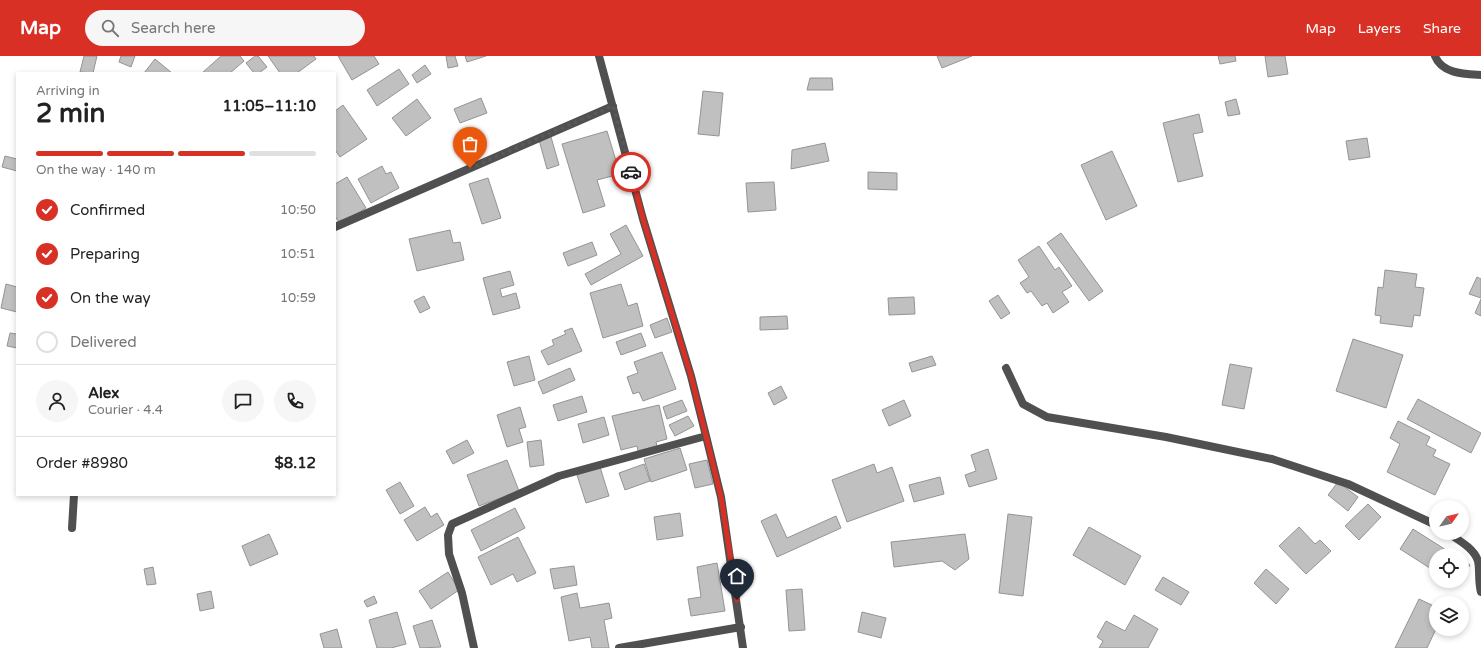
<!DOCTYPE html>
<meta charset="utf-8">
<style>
:root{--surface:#fff;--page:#f6f6f6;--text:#222;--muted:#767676;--line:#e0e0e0;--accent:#d93025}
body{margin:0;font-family:"Varela Round",sans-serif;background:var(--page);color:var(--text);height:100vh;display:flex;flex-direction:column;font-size:15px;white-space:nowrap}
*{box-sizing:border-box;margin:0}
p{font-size:13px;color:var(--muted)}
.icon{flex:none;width:22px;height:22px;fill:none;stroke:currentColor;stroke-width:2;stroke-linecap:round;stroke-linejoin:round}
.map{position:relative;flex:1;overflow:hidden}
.drawer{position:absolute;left:16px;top:16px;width:320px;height:424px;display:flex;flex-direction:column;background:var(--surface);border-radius:0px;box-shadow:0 2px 6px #0003}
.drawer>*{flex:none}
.needle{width:26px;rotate:56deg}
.controls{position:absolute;left:1429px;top:444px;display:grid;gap:8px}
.controls a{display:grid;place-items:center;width:40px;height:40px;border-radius:50%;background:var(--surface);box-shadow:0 2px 6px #0003;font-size:20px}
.pin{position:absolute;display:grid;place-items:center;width:34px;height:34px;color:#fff;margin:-41px -17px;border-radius:50% 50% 50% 0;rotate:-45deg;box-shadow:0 0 4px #0007}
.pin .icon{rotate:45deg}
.courier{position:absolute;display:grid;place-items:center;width:40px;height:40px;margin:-20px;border:3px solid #d93025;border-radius:50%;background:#fff;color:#222;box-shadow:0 1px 5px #0007}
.summary em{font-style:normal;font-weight:700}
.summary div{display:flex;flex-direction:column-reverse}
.summary{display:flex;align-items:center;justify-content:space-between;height:68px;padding:0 20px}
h1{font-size:26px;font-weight:700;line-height:30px}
.bar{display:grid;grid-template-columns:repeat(4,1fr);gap:6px 4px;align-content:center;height:48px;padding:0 20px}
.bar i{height:5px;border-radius:3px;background:var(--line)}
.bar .active{background:var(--accent)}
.bar p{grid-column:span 4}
.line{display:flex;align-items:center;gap:10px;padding:0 20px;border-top:1px solid var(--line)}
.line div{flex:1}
.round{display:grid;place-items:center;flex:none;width:42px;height:42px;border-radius:21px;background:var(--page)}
ol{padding:0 20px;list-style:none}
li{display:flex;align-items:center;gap:12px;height:44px}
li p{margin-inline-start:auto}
li .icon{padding:4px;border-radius:50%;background:var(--accent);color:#fff;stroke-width:4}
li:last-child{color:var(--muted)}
li i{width:22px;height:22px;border:2px solid var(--line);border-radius:50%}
header{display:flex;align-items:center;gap:24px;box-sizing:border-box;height:56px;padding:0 20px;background:var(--accent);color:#fff}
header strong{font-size:19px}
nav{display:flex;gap:22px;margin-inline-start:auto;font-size:14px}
.search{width:280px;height:36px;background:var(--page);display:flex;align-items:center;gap:10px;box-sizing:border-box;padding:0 14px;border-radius:22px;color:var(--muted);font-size:15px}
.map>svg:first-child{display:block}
.building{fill:#c0c0c0;stroke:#949494}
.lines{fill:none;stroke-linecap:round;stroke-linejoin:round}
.minor{stroke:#505050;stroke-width:8}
.done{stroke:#595959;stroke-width:4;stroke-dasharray:0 7.2}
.route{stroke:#d93025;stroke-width:5}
</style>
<header>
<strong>Map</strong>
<div class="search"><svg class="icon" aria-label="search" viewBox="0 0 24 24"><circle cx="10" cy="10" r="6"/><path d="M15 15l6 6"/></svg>Search here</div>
<nav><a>Map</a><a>Layers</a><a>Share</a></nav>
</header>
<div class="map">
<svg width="1481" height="592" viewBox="0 0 1481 592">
<rect width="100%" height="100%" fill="#fff"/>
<path class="building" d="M 84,0 L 97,0 L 93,17 L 80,16 Z
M 121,0 L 135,0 L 131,11 L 119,6 Z
M 221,0 L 240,0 L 244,5 L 230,17 L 202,17 Z
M 255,0 L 258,0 L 267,11 L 259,17 L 254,17 L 246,7 Z
M 268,0 L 314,0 L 316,3 L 297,17 L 280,17 Z
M 338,0 L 374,0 L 379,8 L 352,24 Z
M 446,0 L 455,0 L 458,10 L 448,12 Z
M 465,0 L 486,0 L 467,6 Z
M 937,0 L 972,0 L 942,12 Z
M 1218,0 L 1235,0 L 1236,5 L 1220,8 Z
M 1265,0 L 1285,0 L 1288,18 L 1268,21 Z
M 155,3 L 172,17 L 144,17 Z
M 425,9 L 431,18 L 417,27 L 412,19 Z
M 399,13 L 409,28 L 377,50 L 367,34 Z
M 810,22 L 832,22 L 833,34 L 807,34 Z
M 703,35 L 723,37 L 719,80 L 698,78 Z
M 481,42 L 487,57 L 460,67 L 454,53 Z
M 417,43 L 431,62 L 406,80 L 392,62 Z
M 1236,43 L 1240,58 L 1228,60 L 1225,46 Z
M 343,49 L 367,83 L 340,101 L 335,94 L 335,55 Z
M 1199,58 L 1203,76 L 1193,78 L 1203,120 L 1178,126 L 1163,67 Z
M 607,75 L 620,118 L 597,124 L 605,150 L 583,157 L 562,88 Z
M 551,81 L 559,109 L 547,113 L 539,84 Z
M 1367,82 L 1370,101 L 1349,104 L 1346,85 Z
M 825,87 L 829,105 L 791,113 L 792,94 Z
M 1112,95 L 1137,150 L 1106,164 L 1081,109 Z
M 5,100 L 17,103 L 17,115 L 2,111 Z
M 382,110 L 386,118 L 391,116 L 399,132 L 371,147 L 358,123 Z
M 868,116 L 897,117 L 897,134 L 868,133 Z
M 347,121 L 366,152 L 340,168 L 335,160 L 335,128 Z
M 488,122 L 501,162 L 482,168 L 469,128 Z
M 774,126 L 776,154 L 748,156 L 746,127 Z
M 626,169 L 643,200 L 591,229 L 585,218 L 621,198 L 610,178 Z
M 450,174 L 453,187 L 460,186 L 464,204 L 417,215 L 409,183 Z
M 1061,177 L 1103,235 L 1089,245 L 1047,187 Z
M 592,186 L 597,199 L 568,210 L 563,197 Z
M 1039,190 L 1055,214 L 1059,211 L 1072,230 L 1062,236 L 1069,246 L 1053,257 L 1047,247 L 1042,250 L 1031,235 L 1027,237 L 1020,227 L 1029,221 L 1018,204 Z
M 1385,214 L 1417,218 L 1415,231 L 1424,232 L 1420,260 L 1414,259 L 1412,271 L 1380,267 L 1381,260 L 1375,259 L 1378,231 L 1383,232 Z
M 510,215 L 514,229 L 500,233 L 502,241 L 516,237 L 520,252 L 493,259 L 483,222 Z
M 1477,221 L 1481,223 L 1481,242 L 1469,238 Z
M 6,228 L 17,231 L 17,256 L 1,252 Z
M 621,228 L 628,250 L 637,247 L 643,270 L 603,282 L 590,237 Z
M 998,239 L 1010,257 L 1001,263 L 989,245 Z
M 424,240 L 430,252 L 420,257 L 414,245 Z
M 914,241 L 915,258 L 889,259 L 888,242 Z
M 1481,243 L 1481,260 L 1475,257 Z
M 787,260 L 788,273 L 760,274 L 760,261 Z
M 667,262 L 672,276 L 655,282 L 650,269 Z
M 572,272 L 582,295 L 548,309 L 541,295 L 554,289 L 552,284 L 566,278 L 564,275 Z
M 10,277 L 17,278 L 17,292 L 7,290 Z
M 641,277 L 646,290 L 621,299 L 616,286 Z
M 1353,283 L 1403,299 L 1386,352 L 1336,335 Z
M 662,296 L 676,333 L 643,345 L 639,336 L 633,338 L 627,321 L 638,317 L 634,306 Z
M 529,300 L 535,324 L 514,330 L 507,306 Z
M 932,300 L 936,309 L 912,316 L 909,307 Z
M 1230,308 L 1252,312 L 1244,353 L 1222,349 Z
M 570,312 L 575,324 L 543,338 L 538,326 Z
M 781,330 L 787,342 L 774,349 L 768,337 Z
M 582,340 L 587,356 L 558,365 L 553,349 Z
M 1418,343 L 1481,377 L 1471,397 L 1407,363 Z
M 682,344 L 687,355 L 667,363 L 663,351 Z
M 904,344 L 911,360 L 889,370 L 882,354 Z
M 659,349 L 667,383 L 656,386 L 657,390 L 638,395 L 637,390 L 621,394 L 612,360 Z
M 520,351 L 526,371 L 519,373 L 523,386 L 507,391 L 497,359 Z
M 688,360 L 694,370 L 675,380 L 669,369 Z
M 604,361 L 609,379 L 583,387 L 578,368 Z
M 1398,365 L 1430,381 L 1426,389 L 1436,394 L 1433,400 L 1450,408 L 1435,439 L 1387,416 L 1400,388 L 1390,382 Z
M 467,384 L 474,397 L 453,408 L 446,395 Z
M 541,384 L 544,409 L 530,411 L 527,386 Z
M 680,392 L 687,414 L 651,426 L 644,403 Z
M 988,393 L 997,423 L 969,431 L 965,419 L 976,415 L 971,399 Z
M 507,404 L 519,435 L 479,450 L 467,419 Z
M 707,404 L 713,428 L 695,432 L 689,408 Z
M 644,408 L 650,425 L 625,434 L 619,417 Z
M 874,408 L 877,417 L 892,411 L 904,445 L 847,466 L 832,424 Z
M 600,411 L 609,440 L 586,447 L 577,419 Z
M 940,421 L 944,438 L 914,446 L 909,429 Z
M 400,426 L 414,450 L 400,458 L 386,434 Z
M 1338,426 L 1358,441 L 1348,455 L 1328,439 Z
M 1368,448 L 1381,461 L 1359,484 L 1345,470 Z
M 425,451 L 431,461 L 437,457 L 444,469 L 417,485 L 404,464 Z
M 515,452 L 525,472 L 481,495 L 471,474 Z
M 680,457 L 683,480 L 657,484 L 654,461 Z
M 776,458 L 787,482 L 836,460 L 841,472 L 777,501 L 761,465 Z
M 1008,458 L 1032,461 L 1023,540 L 999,537 Z
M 1089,471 L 1141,500 L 1125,529 L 1073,499 Z
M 1299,471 L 1315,488 L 1320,484 L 1331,495 L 1306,518 L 1279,490 Z
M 1413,473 L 1454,499 L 1436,499 L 1436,516 L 1400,493 Z
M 269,478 L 278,498 L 250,510 L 242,490 Z
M 965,478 L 969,503 L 955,514 L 942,505 L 894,511 L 891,486 Z
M 518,481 L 536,517 L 517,526 L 513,518 L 491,529 L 478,501 Z
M 1462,504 L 1470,509 L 1462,522 Z
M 717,507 L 725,555 L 691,560 L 688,543 L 701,541 L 697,511 Z
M 574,510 L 577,529 L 554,533 L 550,513 Z
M 153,511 L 156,528 L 147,529 L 144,513 Z
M 1266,513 L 1289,533 L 1276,548 L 1254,527 Z
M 448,516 L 459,534 L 431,553 L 419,535 Z
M 1163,521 L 1189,536 L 1181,549 L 1155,534 Z
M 802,533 L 805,574 L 789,575 L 786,534 Z
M 211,535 L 214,552 L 200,555 L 197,538 Z
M 577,537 L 580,552 L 609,547 L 612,562 L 604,564 L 609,592 L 592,592 L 590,581 L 569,585 L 561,541 Z
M 374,540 L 377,547 L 367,551 L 364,545 Z
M 1419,543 L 1436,551 L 1436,573 L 1427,592 L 1395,592 Z
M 397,556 L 406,588 L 391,592 L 377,592 L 369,564 Z
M 862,556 L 886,562 L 881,582 L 858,576 Z
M 1134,559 L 1158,573 L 1148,592 L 1099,592 L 1103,585 L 1097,581 L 1106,565 L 1125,575 Z
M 432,564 L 441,591 L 420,592 L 413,570 Z
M 337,573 L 342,592 L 324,592 L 320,578 Z"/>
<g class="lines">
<path class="minor" d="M 599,0 L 643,163 L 691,320 L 706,380 L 721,441 L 743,592
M 1435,0 C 1442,18 1465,18 1481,19
M 335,171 L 613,50
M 1006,312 L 1023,348 L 1047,361 L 1166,381 L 1272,403 L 1348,428 L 1436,469
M 72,472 L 74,439
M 1448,477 C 1458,484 1474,492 1478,505 C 1480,513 1478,526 1481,536
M 474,592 L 462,537 L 449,498 L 448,479 L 452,468 L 559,420 L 706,380
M 619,592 L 741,571"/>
</g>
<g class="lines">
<path class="done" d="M 470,112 L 613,50 L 631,116"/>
<path class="route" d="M 631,116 L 643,163 L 691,320 L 706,380 L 721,441 L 737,544"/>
</g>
</svg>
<div class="controls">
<a><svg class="needle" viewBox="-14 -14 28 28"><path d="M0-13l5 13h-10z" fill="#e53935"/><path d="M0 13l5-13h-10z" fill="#767676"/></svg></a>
<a><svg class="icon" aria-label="locate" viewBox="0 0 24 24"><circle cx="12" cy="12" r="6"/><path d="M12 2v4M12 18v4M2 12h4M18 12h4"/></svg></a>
<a><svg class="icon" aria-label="layers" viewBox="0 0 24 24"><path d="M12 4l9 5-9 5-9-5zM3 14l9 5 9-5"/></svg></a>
</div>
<div class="pin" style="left:470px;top:112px;background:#ea580c"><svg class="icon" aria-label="bag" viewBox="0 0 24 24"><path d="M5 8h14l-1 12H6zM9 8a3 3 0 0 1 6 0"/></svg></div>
<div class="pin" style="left:737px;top:544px;background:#1f2937"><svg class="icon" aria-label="home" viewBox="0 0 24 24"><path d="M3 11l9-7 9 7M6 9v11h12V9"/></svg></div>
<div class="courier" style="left:631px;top:116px"><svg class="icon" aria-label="car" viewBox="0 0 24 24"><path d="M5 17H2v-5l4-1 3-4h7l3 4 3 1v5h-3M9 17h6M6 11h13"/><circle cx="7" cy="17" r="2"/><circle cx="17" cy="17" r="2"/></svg></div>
<section class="drawer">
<div class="summary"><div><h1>2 min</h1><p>Arriving in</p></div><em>11:05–11:10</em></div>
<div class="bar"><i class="active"></i><i class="active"></i><i class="active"></i><i></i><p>On the way · 140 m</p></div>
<ol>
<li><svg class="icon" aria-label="check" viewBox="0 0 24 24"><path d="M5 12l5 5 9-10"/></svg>Confirmed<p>10:50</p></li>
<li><svg class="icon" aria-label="check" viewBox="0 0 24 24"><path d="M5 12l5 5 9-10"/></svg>Preparing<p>10:51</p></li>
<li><svg class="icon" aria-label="check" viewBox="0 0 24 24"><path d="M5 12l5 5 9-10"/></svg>On the way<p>10:59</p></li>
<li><i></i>Delivered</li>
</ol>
<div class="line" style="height:72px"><a class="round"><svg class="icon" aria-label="person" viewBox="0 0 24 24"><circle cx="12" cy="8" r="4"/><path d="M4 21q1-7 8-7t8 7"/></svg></a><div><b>Alex</b><p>Courier · 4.4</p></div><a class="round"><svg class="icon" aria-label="chat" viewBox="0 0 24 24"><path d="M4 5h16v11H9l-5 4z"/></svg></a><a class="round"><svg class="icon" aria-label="phone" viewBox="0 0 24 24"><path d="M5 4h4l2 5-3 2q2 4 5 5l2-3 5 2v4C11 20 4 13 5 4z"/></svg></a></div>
<div class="line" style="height:52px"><div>Order #8980</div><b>$8.12</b></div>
</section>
</div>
